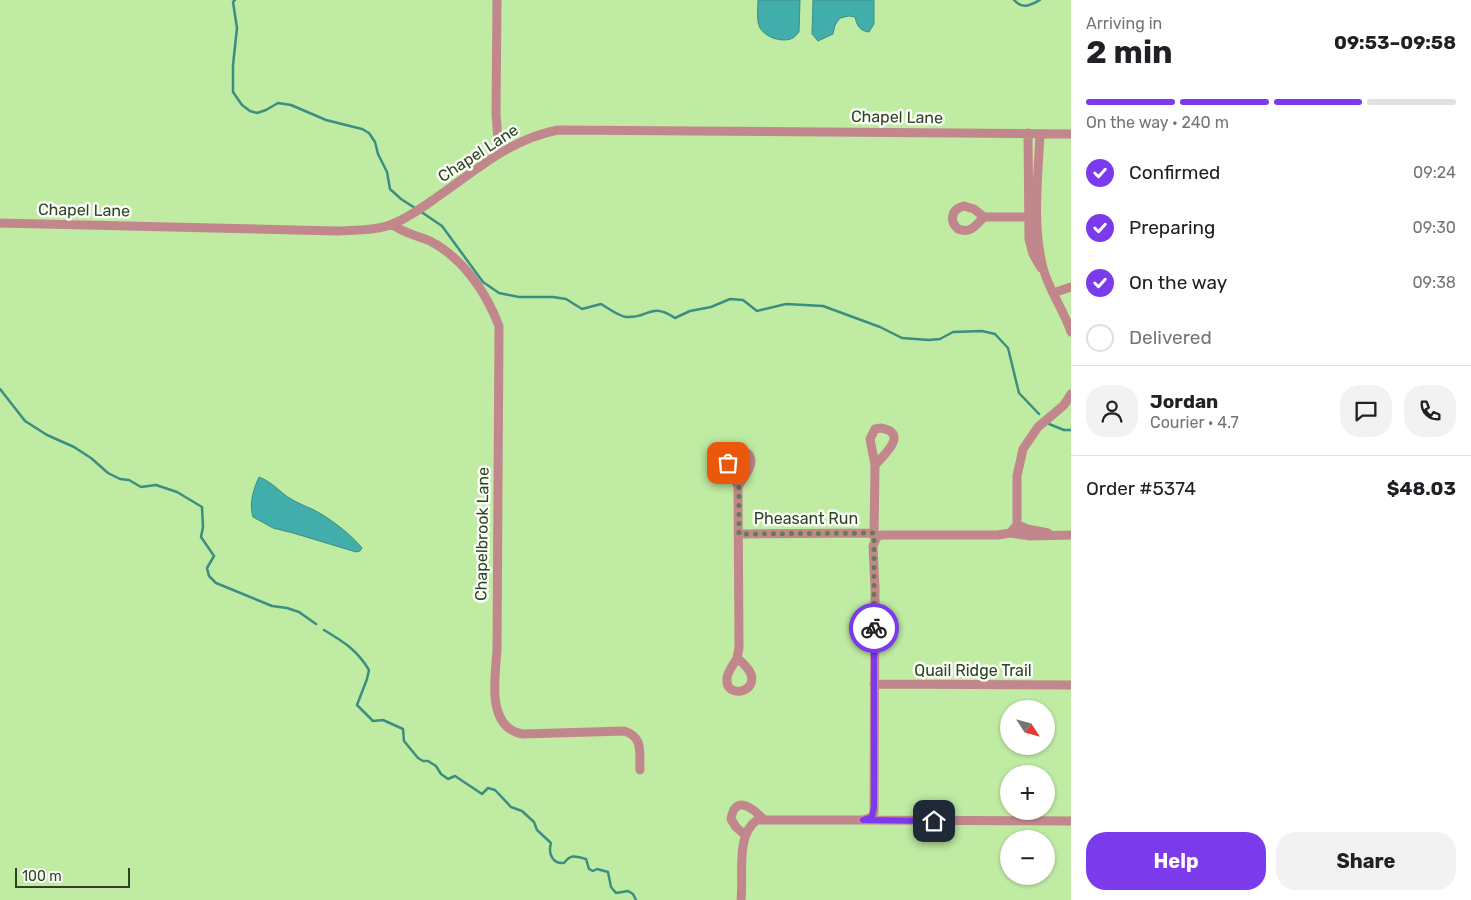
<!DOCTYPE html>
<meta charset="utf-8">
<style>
:root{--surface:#fff;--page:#f2f2f2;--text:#202124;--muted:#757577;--line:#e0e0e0;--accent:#7c3aed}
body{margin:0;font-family:Rubik,sans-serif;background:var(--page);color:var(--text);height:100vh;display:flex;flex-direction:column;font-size:19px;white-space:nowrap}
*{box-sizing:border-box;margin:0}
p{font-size:16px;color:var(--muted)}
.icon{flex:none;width:28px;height:28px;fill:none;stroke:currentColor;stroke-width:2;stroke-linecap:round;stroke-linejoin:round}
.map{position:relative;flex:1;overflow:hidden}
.side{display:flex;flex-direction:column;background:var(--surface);width:400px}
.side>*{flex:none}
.needle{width:32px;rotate:126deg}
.buttons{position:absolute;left:1000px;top:700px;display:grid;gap:10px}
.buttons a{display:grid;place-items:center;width:55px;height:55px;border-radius:50%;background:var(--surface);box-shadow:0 1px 4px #0004;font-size:25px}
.scale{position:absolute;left:15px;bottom:12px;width:115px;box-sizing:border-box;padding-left:5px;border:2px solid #304224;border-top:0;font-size:14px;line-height:18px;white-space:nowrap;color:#304224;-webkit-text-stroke:4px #f9fef7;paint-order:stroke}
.pin{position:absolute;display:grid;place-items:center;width:42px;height:42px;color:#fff;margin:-21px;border-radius:10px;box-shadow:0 2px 8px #0006}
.courier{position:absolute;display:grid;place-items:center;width:50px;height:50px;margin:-25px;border:4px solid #7c3aed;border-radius:50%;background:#fff;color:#222;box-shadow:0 1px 6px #0007}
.head em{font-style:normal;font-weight:700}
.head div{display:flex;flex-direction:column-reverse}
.head{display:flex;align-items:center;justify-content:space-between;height:85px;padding:0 15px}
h1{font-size:32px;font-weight:700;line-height:38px}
.bar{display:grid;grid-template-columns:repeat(4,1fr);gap:8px 5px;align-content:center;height:60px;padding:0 15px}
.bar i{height:6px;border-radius:4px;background:var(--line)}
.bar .current{background:var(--accent)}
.bar p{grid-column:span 4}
.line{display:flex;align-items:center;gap:12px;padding:0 15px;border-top:1px solid var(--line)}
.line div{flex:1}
.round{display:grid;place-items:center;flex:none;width:52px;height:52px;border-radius:20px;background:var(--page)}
ol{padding:0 15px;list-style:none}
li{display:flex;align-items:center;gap:15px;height:55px}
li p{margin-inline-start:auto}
li .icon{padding:5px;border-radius:50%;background:var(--accent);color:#fff;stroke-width:4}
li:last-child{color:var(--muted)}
li i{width:28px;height:28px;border:2px solid var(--line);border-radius:50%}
.primary-button{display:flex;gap:10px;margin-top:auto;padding:10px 15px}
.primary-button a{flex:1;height:58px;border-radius:20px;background:var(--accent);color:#fff;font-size:20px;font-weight:700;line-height:58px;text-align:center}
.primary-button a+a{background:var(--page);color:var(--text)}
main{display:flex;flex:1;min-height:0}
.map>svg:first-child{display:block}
.water{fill:#42aeab;stroke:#3d8e82}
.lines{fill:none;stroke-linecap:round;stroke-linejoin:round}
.stream{stroke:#3d8e82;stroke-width:2.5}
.minor{stroke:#c2878c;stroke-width:9}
.done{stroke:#627d50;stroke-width:5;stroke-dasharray:0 9}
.route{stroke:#7c3aed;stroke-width:6}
.labels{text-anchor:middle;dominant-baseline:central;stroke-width:5;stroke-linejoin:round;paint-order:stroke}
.street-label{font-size:16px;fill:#304224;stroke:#f9fef7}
</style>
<main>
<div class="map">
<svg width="1071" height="900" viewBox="0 0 1071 900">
<rect width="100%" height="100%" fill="#bfeba2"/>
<path class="water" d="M 758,0 L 800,0 L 799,32 C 797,34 795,37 793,38 C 783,43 766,38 760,28 C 756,20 758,9 758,0 Z
M 813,0 L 874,0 L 874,24 L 869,32 C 860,31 857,26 855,17 L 849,16 L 840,18 L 835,25 L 833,34 L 818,41 L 812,34 Z
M 259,477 C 274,483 278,491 291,499 C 298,503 305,506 312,509 C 327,516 352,535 362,548 L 360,551 L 356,552 L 293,533 L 273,528 L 253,517 C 249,504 253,490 259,477 Z"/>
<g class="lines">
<path class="stream" d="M 235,0 L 233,2 L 237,28 L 233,65 L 233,92 L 242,105 L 250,111 L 257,113 L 266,110 L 278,103 L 291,105 L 326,120 L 362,129 L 369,133 L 375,142 L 378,154 L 387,172 L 390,189 L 401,199 L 415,208
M 1014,0 C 1023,10 1030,5 1040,0
M 420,211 L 442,226 L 483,282 L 499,293 L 519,297 L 553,297 L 566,299 L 582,309 L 601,304 C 608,308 618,316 626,317 C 649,319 650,301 675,318 L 690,311 L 711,307 L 730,299 L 743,300 L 757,311 L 786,304 L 823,306 L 880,327 L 902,338 L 929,340 L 940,339 L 953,332 L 982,331 L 995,334 L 1008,348 L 1019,393 L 1039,414
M 0,389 L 25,421 L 47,435 L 74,447 L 91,458 L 108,473 L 120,479 L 129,480 L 141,487 L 156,485 L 177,492 L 202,507 L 203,527 L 201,537 L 214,556 L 207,568 L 209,576 L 216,583 L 272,606 L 287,608 L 299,612 L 316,624
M 1049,424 L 1064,430 L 1071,430
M 324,630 C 344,642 357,650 369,670 L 367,679 L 357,705 L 373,721 L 383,720 L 403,729 L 404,741 L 418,758 L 423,761 L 428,761 L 436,766 L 441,774 L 448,779 L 455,776 L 482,794 L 488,788 L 495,790 L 511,807 L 522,811 L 534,822 L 537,830 L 551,843 C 548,853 552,864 564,863 C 571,854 575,856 586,859 L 589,869 L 593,871 L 597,869 L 608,872 L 611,887 L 616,893 L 628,891 L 633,894 L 636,900"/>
<path class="minor" d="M 497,0 L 496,114 L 499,154
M 1028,133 L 1029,239 L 1033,254 L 1041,268
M 1040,134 C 1038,178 1032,225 1043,268 C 1049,291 1064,310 1071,332
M 964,206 L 974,209 L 984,217 C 976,225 971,234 958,229 C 949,221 951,209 964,206 Z
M 984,217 L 1034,217
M 0,223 L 337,231 C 354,230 371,231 387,226 C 403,221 419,210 433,200 C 473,173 509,139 558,130 L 1071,134
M 392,224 C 404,234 417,235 430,241 C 463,258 486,292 499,326 L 497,651 C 495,678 486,728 523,734 L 624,731 C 644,737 639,752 640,770
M 1053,293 L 1071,287
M 881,428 C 910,433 883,456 875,465 L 870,439 L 875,429 Z
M 741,450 C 761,456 746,475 738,486 L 727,463 C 729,455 732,451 741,450 Z
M 1017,524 L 1027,529 L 1048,533
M 1010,533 L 1030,536 L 1071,535
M 739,534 L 874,533
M 874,537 L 875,465
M 737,658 L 739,648 L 738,486
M 737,658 C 742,662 747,667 750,672 C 760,693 725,699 727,679 C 727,671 734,665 737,658 Z
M 874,684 L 1071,685
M 866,820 L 1071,821
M 745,835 L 736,827 L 731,819 C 735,794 753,808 763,819
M 741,900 C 744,876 735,835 757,820 L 863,820 L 872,817 L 874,812 L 875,588 L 873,546 L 877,537 L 881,535 L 998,535 L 1010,533 L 1017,525 L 1017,476 L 1023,449 L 1038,427 L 1064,405 L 1071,394"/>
</g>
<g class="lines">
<path class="done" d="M 728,463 L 738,482 L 739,488 L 739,534 L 874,533 L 874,628"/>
<path class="route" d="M 874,628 L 874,807 L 872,817 L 863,820 L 934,821"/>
</g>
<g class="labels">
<g class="street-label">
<text transform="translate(897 117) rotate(1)">Chapel Lane</text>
<text transform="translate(478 153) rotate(-33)">Chapel Lane</text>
<text transform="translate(84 210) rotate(1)">Chapel Lane</text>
<text x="806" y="518">Pheasant Run</text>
<text transform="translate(482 534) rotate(-89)">Chapelbrook Lane</text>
<text x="973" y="670">Quail Ridge Trail</text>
</g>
</g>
</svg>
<div class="buttons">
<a><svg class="needle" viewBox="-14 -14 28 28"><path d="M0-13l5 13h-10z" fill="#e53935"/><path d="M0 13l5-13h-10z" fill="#757577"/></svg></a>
<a>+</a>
<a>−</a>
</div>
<div class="scale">100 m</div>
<div class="pin" style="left:728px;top:463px;background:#ea580c"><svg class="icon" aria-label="bag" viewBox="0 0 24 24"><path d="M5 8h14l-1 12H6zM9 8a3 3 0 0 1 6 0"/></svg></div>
<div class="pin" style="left:934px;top:821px;background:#1f2937"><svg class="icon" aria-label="home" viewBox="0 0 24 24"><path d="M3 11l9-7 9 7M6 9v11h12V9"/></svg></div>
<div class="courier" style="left:874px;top:628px"><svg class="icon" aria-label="bike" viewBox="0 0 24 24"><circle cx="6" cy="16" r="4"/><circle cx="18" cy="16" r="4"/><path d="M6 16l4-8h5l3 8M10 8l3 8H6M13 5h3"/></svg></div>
</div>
<section class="side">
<div class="head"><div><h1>2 min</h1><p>Arriving in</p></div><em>09:53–09:58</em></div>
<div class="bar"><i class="current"></i><i class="current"></i><i class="current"></i><i></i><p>On the way · 240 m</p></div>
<ol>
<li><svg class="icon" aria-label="check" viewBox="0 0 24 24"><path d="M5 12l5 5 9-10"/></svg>Confirmed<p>09:24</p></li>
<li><svg class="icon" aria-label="check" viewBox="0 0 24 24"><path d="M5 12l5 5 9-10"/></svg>Preparing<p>09:30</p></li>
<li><svg class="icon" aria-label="check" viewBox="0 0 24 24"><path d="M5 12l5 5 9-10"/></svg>On the way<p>09:38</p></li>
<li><i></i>Delivered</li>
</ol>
<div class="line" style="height:90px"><a class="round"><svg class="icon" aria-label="person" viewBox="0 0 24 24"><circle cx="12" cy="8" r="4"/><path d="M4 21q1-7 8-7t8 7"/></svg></a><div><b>Jordan</b><p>Courier · 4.7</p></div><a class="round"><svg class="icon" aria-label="chat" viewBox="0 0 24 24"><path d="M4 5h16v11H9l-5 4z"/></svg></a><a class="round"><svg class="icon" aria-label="phone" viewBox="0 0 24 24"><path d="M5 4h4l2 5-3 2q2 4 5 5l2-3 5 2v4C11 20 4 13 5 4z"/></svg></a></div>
<div class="line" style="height:65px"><div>Order #5374</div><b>$48.03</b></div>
<div class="primary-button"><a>Help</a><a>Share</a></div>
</section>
</main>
